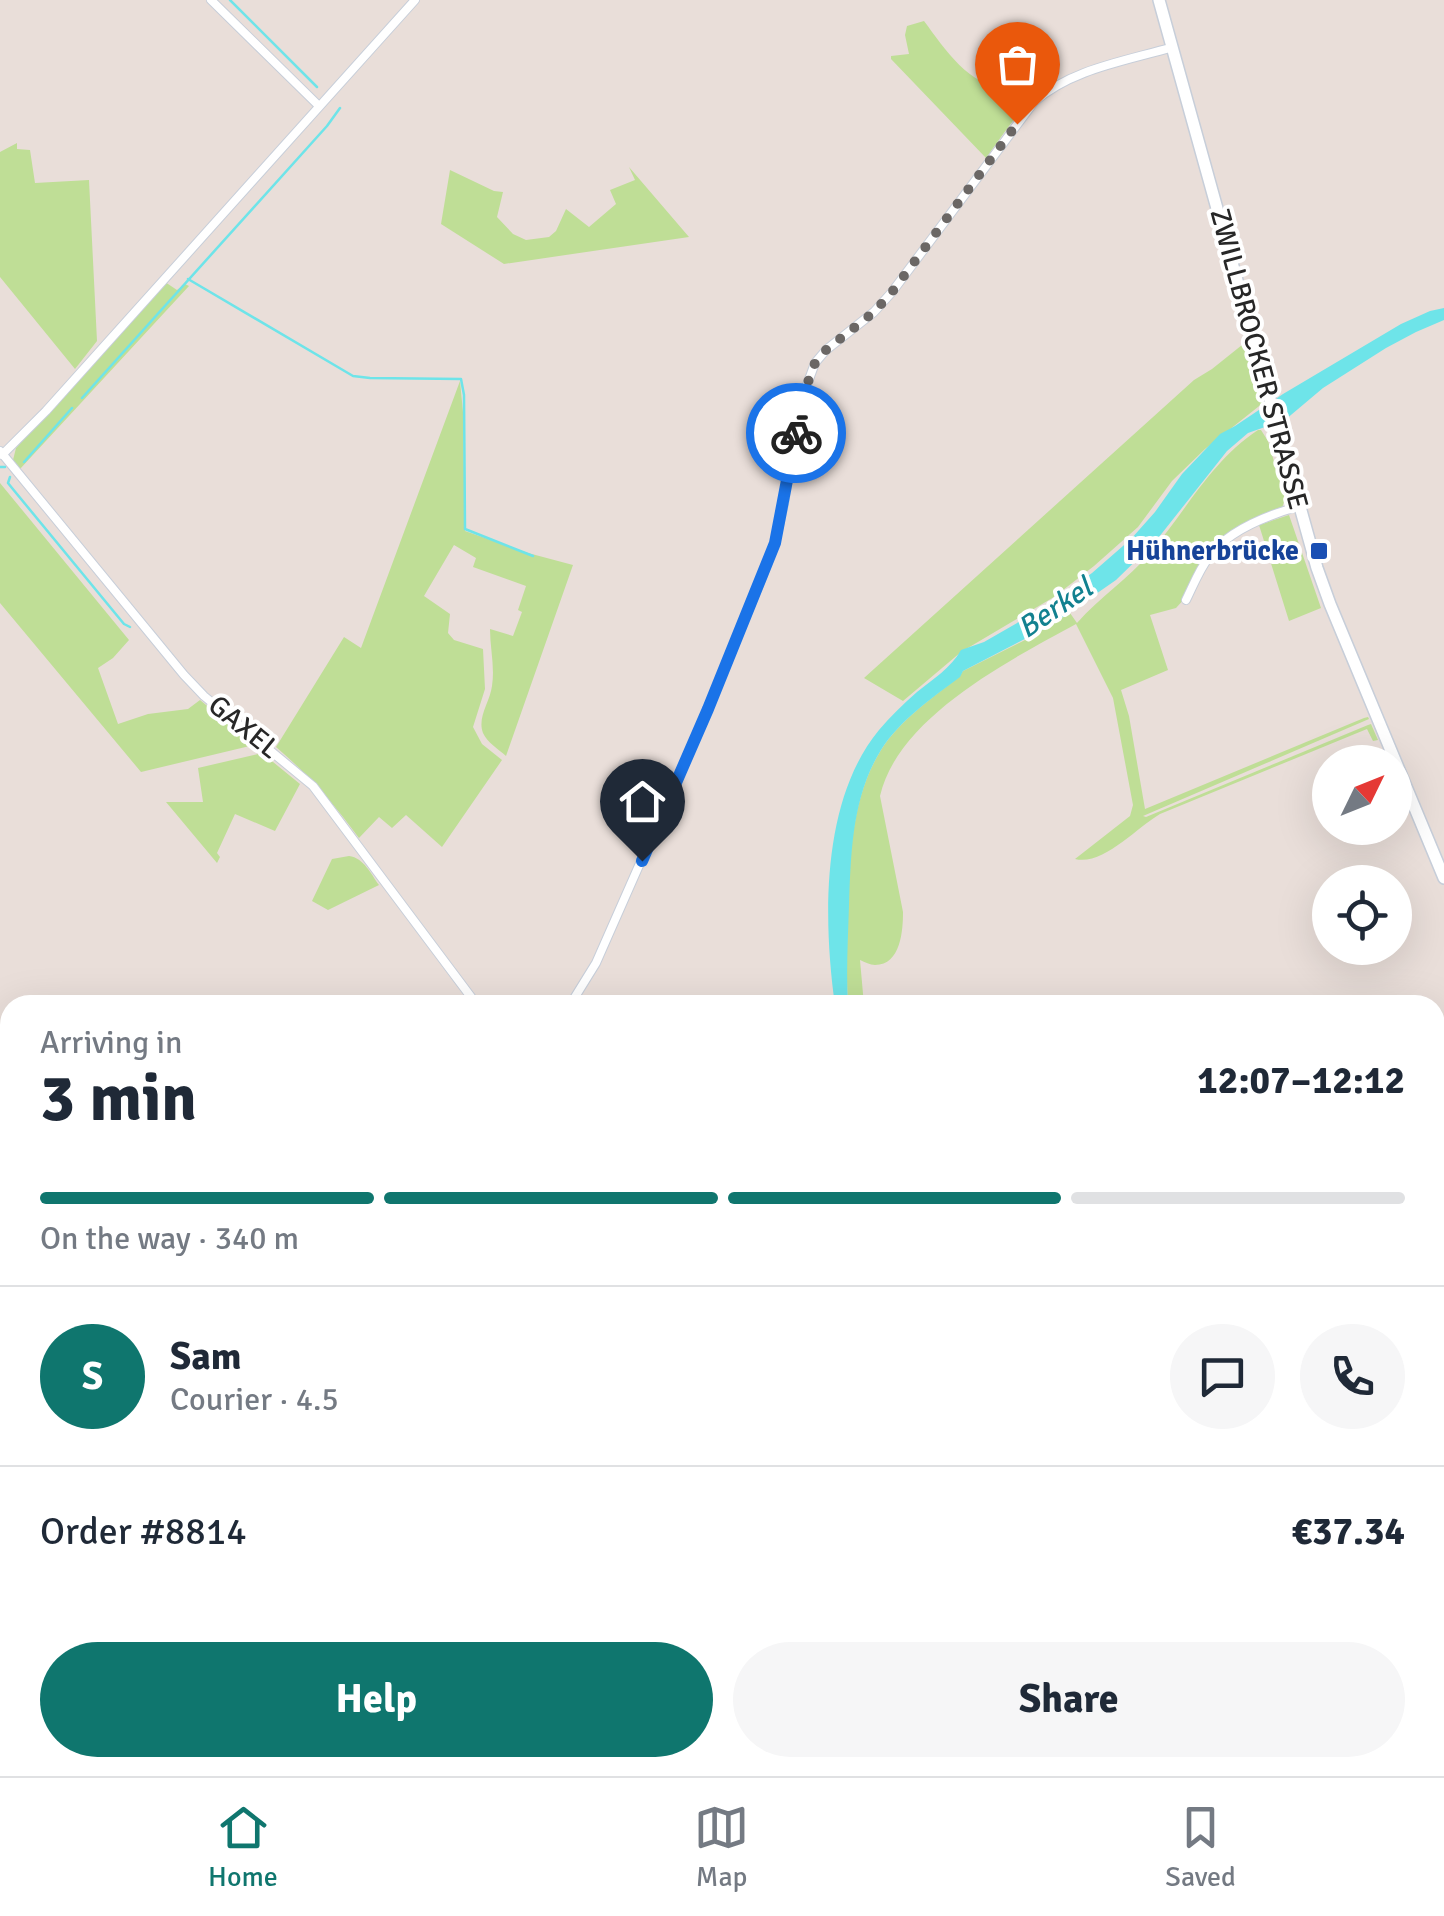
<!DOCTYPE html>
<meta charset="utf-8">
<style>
:root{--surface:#fff;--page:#f6f6f7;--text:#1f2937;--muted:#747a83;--line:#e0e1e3;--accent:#0f766e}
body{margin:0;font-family:Signika,sans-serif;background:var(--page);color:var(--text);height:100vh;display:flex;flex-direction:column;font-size:38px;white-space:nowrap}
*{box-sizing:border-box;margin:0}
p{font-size:32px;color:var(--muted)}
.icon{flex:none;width:55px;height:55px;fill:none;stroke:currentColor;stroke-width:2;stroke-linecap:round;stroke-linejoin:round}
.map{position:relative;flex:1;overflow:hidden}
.panel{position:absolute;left:0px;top:995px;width:1445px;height:782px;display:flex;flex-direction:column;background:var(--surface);border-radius:30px 30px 0 0;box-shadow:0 10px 40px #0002}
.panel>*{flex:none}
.needle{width:65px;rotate:47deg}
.tools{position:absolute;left:1312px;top:745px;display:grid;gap:20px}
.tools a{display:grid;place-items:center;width:100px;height:100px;border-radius:50%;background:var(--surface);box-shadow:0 10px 40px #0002;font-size:50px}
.pin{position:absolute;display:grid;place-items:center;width:85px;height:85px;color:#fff;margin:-102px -42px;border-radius:50% 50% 50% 0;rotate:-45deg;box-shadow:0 0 10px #0007}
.pin .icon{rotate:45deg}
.courier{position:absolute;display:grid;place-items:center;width:100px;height:100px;margin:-50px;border:8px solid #1a73e8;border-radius:50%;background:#fff;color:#222;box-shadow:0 2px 12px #0007}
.head em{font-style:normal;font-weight:800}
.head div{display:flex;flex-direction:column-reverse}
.head{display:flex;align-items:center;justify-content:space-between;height:170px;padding:0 40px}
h1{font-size:65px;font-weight:800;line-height:75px}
.bar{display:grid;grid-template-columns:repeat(4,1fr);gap:15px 10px;align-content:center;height:120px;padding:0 40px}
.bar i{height:12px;border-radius:8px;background:var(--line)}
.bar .on{background:var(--accent)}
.bar p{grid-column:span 4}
.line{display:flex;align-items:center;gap:25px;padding:0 40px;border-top:2px solid var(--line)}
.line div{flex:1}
.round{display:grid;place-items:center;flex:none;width:105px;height:105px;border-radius:52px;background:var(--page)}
.button{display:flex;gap:20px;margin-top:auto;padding:20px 40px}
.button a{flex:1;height:115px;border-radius:60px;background:var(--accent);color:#fff;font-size:40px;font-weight:800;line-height:115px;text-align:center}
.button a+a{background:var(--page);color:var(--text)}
.tab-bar{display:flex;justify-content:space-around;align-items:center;height:140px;border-top:2px solid var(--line);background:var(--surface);font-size:28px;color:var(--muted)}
.tab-bar a{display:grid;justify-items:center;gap:5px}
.tab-bar .on{color:var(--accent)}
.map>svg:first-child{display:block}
.green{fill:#bfde96}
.water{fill:#6ee4e9}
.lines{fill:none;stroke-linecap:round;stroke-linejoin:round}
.stream{stroke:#6ee4e9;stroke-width:2.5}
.street-casing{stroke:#c7ced9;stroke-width:10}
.secondary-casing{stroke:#c7ced9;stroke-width:14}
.street{stroke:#fff;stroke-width:8}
.secondary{stroke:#fff;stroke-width:11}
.done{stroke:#6b6765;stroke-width:10;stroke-dasharray:0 18}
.route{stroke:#1a73e8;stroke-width:12}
.transit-dot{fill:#1a4fb4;stroke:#fff;stroke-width:4}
.labels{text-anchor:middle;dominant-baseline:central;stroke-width:8;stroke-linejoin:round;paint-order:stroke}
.street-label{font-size:28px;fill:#272727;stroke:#fff}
.transit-label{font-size:28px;font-weight:bold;fill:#164399;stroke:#fff;text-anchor:end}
.water-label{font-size:30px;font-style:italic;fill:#128190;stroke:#fff}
</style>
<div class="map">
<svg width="1444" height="1776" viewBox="0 0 1444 1776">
<rect width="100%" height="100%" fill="#e9ded9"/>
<path class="green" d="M 924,21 C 945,49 969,87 1007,88 C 1022,89 1039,83 1054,81 C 1024,101 1007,129 986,158 L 891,59 L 891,56 L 909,54 L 905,35 L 907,26 Z
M 17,143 L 17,149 L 30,150 L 35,183 L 89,180 L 97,341 L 75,369 L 0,277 L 0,152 Z
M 629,167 L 689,237 L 504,264 L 441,224 L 450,170 L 494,191 L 503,192 L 497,217 L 513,234 L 526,240 L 549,237 L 556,231 L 566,209 L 589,227 L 616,204 L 610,190 L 635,180 Z
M 165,282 L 177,290 L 185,284 L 189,286 L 20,469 L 13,460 L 16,448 Z
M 1242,345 L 1247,346 L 1263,403 L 1205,449 L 1172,481 L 1138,527 L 1094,566 L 1054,597 L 961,652 L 903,701 L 864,678 L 1194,380 L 1212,369 Z
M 460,381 L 463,412 L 465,531 L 528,553 L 573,565 L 506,756 C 498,749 487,742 483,733 C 477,717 490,702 492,686 C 495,667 490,648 490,629 L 513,636 L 522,612 L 518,610 L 526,586 L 473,567 L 476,558 L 454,545 L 424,596 L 450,614 L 448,633 L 454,640 L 483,649 L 485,689 L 473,727 L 482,744 L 502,760 L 442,847 L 406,815 L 392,828 L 379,817 L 359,838 C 334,804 308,774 276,747 L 344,637 L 361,648 Z
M 1258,430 L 1261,430 L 1268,441 L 1285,499 L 1282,508 L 1259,517 L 1224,536 L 1186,597 L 1176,608 L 1150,615 L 1168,670 L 1121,690 L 1129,716 L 1145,809 L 1364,718 L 1368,717 L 1369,719 L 1143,816 L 1146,817 L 1368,725 L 1371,724 L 1378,740 L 1373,741 L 1367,729 L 1160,814 C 1136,828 1103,866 1075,859 L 1130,816 L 1133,805 L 1113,698 L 1076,624 C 1010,660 898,717 880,796 L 903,912 C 903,930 901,965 875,965 C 870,965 865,962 860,960 L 864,1005 L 848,1005 C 846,971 847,939 848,906 C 850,852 852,797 881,750 C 900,720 932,698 959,677 L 963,671 L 1027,639 L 1070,613 L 1077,623 C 1100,597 1128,579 1150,553 C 1186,511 1211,461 1258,430 Z
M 0,483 L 129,640 L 113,658 L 98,668 L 118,724 L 148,714 L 188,709 L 200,700 L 254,745 L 141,772 L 0,603 Z
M 1289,515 L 1321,608 L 1289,621 L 1259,525 Z
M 262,753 L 300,784 L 275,831 L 235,814 L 217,853 L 220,857 L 217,863 L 166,802 L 203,802 L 198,768 Z
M 349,856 C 364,858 371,874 379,885 L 328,910 L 312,901 L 332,859 Z
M 1444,1497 L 1444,1767 L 1442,1776 L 1354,1776 L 1353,1768 L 1435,1768 L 1435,1500 Z"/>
<path class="water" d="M 1444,308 L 1444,320 L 1416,332 L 1386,348 L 1323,388 L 1285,420 L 1248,433 L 1227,451 L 1155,542 L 1116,580 L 1050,626 L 963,671 L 960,677 C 932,698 900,720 881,750 C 852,797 851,852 849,905 C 848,939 846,971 848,1005 L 835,1005 C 823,920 821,800 879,730 C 890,717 903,704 917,692 C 933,679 951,668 961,650 L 984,642 L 1043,608 L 1092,573 L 1131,539 L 1155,512 L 1182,474 L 1220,434 L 1235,426 L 1283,394 L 1401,324 L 1430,311 Z"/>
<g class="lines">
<path class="stream" d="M 230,0 L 317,87
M 188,279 L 353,376 L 370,378 L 461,379 L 464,395 L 465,529 L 533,556
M 82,398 L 327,126 L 340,108
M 24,462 L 72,408
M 0,467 L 5,467
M 10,477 L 8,483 L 12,488 L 124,624 L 130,627"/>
<defs>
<path id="street" d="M 211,0 L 319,106
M 0,451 L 184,675 L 204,696 L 313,786 L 477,1005
M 2,455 L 46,411 L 415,0
M 1186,600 C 1193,586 1199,570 1209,557 C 1228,530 1268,515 1300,506
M 570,1005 L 596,963 L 708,709 L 763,575 L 775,543 L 784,504 L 800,404 L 815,363 L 826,350 L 874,312 L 892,292 L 1034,102 C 1071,69 1126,61 1173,47
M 0,1361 L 10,1361
M 922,1768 L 950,1776
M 1090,1768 L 1100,1776"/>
<path id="secondary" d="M 1159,0 L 1317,568 L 1330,604 L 1444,878
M 1435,1084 L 1444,1079
M 849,1776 L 851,1768"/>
</defs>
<use href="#street" class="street-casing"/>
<use href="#secondary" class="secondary-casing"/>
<use href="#street" class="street"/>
<use href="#secondary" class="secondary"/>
</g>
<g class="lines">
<path class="done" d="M 796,433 L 800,404 L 815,363 L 826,350 L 874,312 L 892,292 L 1017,124"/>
<path class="route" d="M 642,861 L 708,709 L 775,543 L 796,433"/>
</g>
<rect class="transit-dot" x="1309" y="541" width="20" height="20" rx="5"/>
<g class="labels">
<g class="street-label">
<text transform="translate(1259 359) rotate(75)">ZWILLBROCKER STRASSE</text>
<text transform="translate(244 727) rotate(39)">GAXEL</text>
</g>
<g class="transit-label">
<text x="1299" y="551">Hühnerbrücke</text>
</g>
<g class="water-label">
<text transform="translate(1055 608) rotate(-34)">Berkel</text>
</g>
</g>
</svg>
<div class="tools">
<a><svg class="needle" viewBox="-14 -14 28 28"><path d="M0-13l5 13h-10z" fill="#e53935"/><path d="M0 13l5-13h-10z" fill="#747a83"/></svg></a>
<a><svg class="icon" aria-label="locate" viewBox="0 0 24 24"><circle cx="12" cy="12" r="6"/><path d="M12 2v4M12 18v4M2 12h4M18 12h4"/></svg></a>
</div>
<div class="pin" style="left:1017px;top:124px;background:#ea580c"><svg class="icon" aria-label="bag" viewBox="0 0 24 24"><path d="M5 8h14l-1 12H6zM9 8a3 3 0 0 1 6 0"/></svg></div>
<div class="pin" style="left:642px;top:861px;background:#1f2937"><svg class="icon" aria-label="home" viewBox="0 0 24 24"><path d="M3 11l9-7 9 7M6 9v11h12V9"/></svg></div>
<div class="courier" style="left:796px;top:433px"><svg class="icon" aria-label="bike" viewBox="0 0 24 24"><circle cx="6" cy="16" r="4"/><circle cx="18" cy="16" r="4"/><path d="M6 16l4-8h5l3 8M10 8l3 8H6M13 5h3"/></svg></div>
<section class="panel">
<div class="head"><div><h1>3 min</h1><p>Arriving in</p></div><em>12:07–12:12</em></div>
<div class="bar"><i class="on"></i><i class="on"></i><i class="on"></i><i></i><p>On the way · 340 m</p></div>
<div class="line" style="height:180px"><b class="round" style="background:var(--accent);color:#fff">S</b><div><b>Sam</b><p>Courier · 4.5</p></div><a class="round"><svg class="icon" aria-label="chat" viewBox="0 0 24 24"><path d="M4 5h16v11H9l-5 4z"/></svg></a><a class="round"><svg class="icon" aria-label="phone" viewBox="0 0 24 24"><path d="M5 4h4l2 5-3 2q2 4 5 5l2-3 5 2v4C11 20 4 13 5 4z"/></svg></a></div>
<div class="line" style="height:130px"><div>Order #8814</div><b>€37.34</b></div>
<div class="button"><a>Help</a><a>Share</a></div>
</section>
</div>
<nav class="tab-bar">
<a class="on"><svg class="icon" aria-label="home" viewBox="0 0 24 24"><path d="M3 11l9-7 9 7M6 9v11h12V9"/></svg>Home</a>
<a><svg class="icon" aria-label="map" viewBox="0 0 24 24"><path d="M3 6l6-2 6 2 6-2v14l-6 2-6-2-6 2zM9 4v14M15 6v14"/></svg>Map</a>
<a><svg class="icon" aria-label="saved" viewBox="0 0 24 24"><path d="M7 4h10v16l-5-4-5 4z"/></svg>Saved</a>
</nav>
